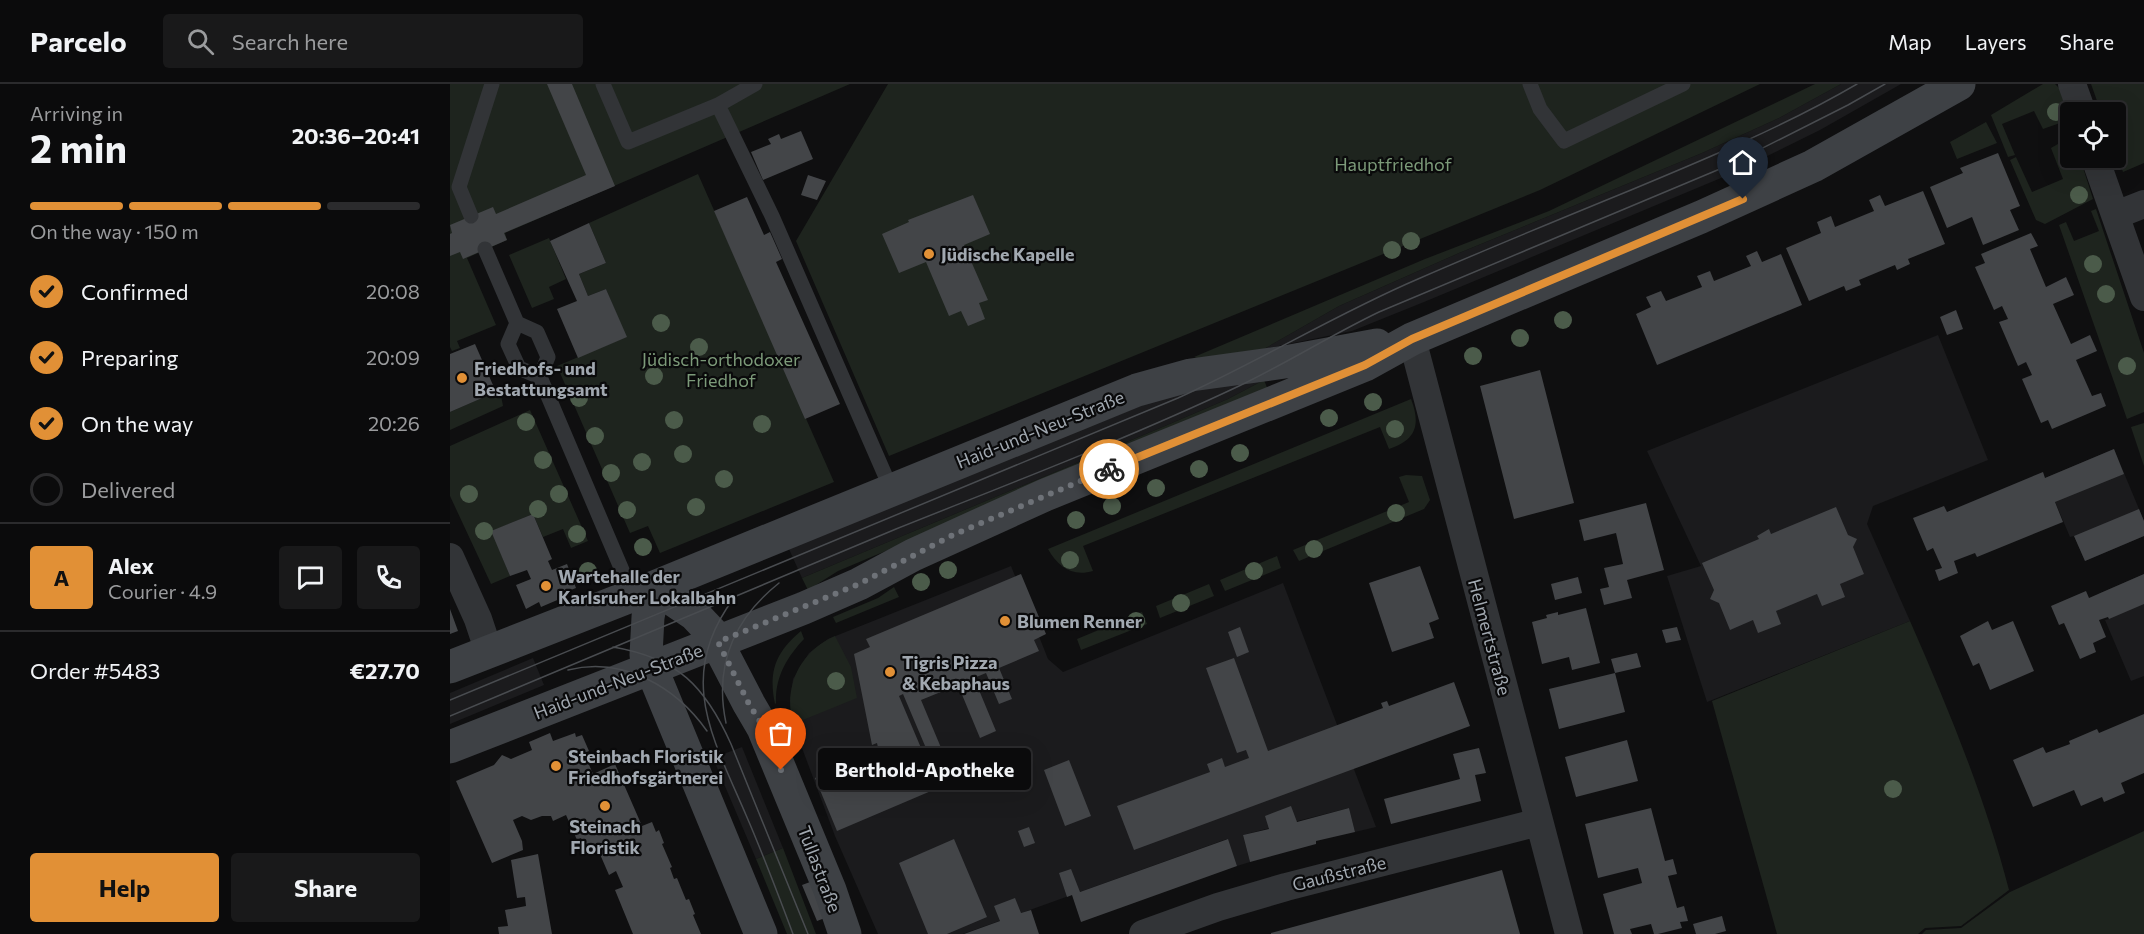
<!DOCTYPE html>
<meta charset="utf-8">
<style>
:root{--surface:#0b0b0c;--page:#19191a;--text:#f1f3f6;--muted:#9a9b9d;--line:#2b2b2d;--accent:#e19036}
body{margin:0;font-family:Commissioner,sans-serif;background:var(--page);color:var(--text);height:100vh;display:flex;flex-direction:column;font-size:22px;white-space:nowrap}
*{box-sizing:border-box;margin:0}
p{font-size:20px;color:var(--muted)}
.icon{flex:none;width:33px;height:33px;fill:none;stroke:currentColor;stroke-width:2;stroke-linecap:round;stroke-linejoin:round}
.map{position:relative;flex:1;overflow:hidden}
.side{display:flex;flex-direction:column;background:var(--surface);width:450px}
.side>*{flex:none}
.buttons{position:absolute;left:1610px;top:18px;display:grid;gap:12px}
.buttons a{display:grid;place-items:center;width:66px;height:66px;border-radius:6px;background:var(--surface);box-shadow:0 6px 24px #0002,0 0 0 2px var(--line);font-size:30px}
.pin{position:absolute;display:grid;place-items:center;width:51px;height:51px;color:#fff;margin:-62px -26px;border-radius:50% 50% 50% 0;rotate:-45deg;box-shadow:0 0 6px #0007}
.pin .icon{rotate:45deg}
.courier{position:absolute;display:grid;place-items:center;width:60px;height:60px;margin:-30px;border:4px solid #e19036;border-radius:50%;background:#fff;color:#222;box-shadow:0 2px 8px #0007}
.bubble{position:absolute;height:42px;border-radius:6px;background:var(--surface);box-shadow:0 6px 24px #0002,0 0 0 2px var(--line);font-size:20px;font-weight:700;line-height:42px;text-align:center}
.summary em{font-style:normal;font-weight:700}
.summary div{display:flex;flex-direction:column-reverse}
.summary{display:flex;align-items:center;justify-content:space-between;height:102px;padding:0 30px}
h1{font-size:39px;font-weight:700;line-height:45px}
.bar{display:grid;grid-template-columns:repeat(4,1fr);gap:9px 6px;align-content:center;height:72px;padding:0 30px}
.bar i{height:8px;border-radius:4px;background:var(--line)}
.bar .active{background:var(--accent)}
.bar p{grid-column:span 4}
.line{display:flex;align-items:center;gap:15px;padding:0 30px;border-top:2px solid var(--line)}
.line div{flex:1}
.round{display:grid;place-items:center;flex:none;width:63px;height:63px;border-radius:6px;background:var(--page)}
ol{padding:0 30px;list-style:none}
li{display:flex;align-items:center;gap:18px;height:66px}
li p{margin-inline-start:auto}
li .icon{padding:6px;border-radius:50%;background:var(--accent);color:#111;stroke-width:4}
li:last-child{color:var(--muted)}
li i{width:33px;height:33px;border:3px solid var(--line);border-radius:50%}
.cta{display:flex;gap:12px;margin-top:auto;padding:12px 30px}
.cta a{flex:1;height:69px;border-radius:6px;background:var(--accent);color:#111;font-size:24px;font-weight:700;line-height:69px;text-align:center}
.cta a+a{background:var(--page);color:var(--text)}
header{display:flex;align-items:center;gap:36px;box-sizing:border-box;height:84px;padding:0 30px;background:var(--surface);border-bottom:2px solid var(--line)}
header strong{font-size:28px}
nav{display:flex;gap:33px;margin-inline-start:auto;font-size:21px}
.search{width:420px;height:54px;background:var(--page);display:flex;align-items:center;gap:15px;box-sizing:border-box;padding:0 21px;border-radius:6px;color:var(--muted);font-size:22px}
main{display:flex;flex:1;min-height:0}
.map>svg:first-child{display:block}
.built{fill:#1b1b1d}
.green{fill:#1e241e}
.building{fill:#434548}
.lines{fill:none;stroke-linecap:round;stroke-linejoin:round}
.lane{stroke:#323437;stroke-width:15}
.street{stroke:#323437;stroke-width:28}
.secondary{stroke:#3e4145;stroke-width:33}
.tram{stroke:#494c50;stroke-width:1.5}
.tree{fill:#4b5b4a}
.done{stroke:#6e7278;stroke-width:6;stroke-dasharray:0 10.8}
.route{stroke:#e19036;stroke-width:8}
.poi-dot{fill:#e19036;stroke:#0a0a0b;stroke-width:2}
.labels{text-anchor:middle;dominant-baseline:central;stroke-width:4.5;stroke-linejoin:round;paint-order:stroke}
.park-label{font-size:18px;fill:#7c9a79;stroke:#0a0a0b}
.poi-label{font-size:18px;font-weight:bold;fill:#a1a8b0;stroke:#0a0a0b;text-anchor:start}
.street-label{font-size:18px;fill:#a1a8b0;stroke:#0a0a0b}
</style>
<header>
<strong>Parcelo</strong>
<div class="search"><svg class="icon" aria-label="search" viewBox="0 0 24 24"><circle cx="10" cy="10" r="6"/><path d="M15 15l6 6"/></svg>Search here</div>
<nav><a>Map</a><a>Layers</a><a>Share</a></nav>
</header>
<main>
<section class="side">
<div class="summary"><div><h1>2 min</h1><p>Arriving in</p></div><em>20:36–20:41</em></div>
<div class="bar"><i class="active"></i><i class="active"></i><i class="active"></i><i></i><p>On the way · 150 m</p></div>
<ol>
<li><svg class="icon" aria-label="check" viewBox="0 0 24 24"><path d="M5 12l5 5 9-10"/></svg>Confirmed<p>20:08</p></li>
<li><svg class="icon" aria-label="check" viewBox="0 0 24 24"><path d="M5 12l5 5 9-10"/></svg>Preparing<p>20:09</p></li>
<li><svg class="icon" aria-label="check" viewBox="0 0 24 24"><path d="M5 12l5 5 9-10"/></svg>On the way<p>20:26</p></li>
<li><i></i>Delivered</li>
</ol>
<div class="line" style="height:108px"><b class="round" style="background:var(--accent);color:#111">A</b><div><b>Alex</b><p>Courier · 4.9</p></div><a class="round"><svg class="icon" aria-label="chat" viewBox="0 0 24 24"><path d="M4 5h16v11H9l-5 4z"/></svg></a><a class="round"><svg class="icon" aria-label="phone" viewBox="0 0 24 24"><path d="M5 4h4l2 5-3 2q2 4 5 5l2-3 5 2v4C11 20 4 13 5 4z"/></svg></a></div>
<div class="line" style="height:78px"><div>Order #5483</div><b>€27.70</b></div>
<div class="cta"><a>Help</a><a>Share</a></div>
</section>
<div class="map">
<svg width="1694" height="850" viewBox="0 0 1694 850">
<rect width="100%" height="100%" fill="#0f0f10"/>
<path class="built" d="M 1391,0 L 1451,0 L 1370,46 L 1283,89 L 974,218 L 902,247 L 814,265 L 889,222 L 1009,169 L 1252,69 L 1329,34 Z
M 1488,251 L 1538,376 L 1423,422 L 1417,440 L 1460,537 L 1257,618 L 1217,492 L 1251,482 L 1197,367 Z
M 814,296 L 778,315 L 715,342 L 352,494 L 339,465 L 503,396 L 726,308 Z
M 1664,365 L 1694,437 L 1694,452 L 1635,477 L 1624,452 L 1620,453 L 1595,394 Z
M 561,482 L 598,575 L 613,588 L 833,499 L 926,743 L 905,748 L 899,724 L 793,751 L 800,778 L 787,782 L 777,755 L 513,850 L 428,850 L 385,752 L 343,640 L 340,617 L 343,595 L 359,569 L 378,555 Z
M 1694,490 L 1694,592 L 1681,597 L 1655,536 L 1659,535 L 1648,510 Z
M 83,574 L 94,601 L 0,640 L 0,609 Z
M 292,663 L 333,764 L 306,775 L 263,674 Z"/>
<path class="green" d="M 0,0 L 400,0 L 55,149 L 57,156 L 17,174 L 46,241 L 7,257 L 10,264 L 2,267 L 0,263 Z
M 438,0 L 1310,0 L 1090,106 L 439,372 L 346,157 Z
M 1365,0 L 1391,0 L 1329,34 L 1252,69 L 1009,169 L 889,222 L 814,265 L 750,275 L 744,273 L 975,175 L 1099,127 Z
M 1593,0 L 1605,0 L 1613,8 L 1620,30 L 1610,39 L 1593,45 L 1584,27 L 1552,40 L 1565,71 L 1558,73 L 1541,31 Z
M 1641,0 L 1694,0 L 1694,79 L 1673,88 L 1665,66 L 1665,28 L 1651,28 Z
M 1536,38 L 1547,59 L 1507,75 L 1500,58 Z
M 1620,53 L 1620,74 L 1630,74 L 1643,115 L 1595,140 L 1586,136 L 1560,76 L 1566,73 L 1582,108 L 1613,95 L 1601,64 Z
M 248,90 L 384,398 L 210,469 L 198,442 L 180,449 L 107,282 L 176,253 L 156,205 L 138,212 L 129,190 L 156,179 L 139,139 Z
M 1646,125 L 1694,269 L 1694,328 L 1677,335 L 1609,141 L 1616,138 L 1624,157 L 1649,147 L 1641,127 Z
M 99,154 L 116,195 L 99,203 L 104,215 L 82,224 L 59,171 Z
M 814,296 L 820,311 L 426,471 L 388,487 L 358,506 L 352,494 L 715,342 L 778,315 Z
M 50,306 L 53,322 L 0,346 L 0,328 Z
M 961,315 C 971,341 966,356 939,365 L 930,343 L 633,462 L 643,487 C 622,493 608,483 598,465 Z
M 80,326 L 138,457 L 121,464 L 113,445 L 93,453 L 83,430 L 42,447 L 60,492 L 41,500 L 0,412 L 0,362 Z
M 1694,339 L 1694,382 L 1681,343 Z
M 956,391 L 972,392 L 980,416 L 974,425 L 849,477 L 843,466 L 959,418 L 949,393 Z
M 827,472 L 831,484 L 775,507 L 770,496 Z
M 759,500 L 764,512 L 710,534 L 706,522 Z
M 444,503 L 449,513 L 386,539 L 383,533 L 428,514 Z
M 692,528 L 697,540 L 631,566 L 627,555 Z
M 1460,537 C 1498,624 1535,713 1559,806 L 1511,842 L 1475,844 L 1468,850 L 1327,850 L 1262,617 Z
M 351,547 L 354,555 C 337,573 325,593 326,619 L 325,620 C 318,587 326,568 351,547 Z
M 385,552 L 401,583 L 407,614 L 343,640 C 333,603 350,567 385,552 Z
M 1694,747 L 1694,850 L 1472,850 L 1476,846 L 1511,844 L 1560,808 Z
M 333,764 L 366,850 L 337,850 L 306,775 Z"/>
<path class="building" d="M 97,0 L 122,0 L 165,102 L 54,149 L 57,156 L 13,175 L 10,168 L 0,172 L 0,150 L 2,149 L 0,141 L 43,123 L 46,130 L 136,91 Z
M 351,47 L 363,75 L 313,96 L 301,68 L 321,60 L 318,55 L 329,50 L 331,55 Z
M 1548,69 L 1570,122 L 1560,126 L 1569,146 L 1533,161 L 1522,133 L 1497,144 L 1480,103 L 1513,89 L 1510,84 Z
M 358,91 L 376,97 L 367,116 L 351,111 Z
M 1473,107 L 1495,160 L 1458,175 L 1460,180 L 1447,186 L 1445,181 L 1409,196 L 1411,201 L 1396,207 L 1394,202 L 1359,217 L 1336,164 L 1371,149 L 1367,138 L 1381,132 L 1385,143 L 1424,127 L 1419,116 L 1430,111 L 1435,122 Z
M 523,111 L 540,150 L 514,161 L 538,216 L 529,219 L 535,235 L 518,242 L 511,227 L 499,232 L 476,178 L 449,189 L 432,150 L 459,138 L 458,136 Z
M 297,113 L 314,151 L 320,148 L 332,175 L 326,178 L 390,320 L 355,335 L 264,127 Z
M 139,139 L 156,179 L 129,190 L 138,212 L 156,205 L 177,253 L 128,274 L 107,225 L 127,217 L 100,157 Z
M 1581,149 L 1588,162 L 1580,165 L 1596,203 L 1616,193 L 1624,211 L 1603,220 L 1621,260 L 1640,251 L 1647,267 L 1626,276 L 1642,312 L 1651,309 L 1656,322 L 1602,345 L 1598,336 L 1591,339 L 1572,295 L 1582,291 L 1576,278 L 1568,282 L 1549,238 L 1558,235 L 1552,222 L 1544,226 L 1525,183 L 1535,179 L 1531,170 Z
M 1307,167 L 1312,178 L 1331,170 L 1352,221 L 1207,281 L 1186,230 L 1201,223 L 1196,213 L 1211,207 L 1216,217 L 1252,203 L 1247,192 L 1260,187 L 1264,197 L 1301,182 L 1296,172 Z
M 1506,226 L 1513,245 L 1497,251 L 1490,233 Z
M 25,260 L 46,308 L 0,328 L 0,270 Z
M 1090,286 L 1124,419 L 1064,435 L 1030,302 Z
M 1664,365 L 1674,390 L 1605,418 L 1613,438 L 1527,473 L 1525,469 L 1504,477 L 1508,489 L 1489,497 L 1485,486 L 1492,484 L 1483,464 L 1477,467 L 1463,434 L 1494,422 L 1497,428 L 1593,388 L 1595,394 Z
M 1196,419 L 1214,486 L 1177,496 L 1182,514 L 1154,521 L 1150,505 L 1159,503 L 1154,484 L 1173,480 L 1166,449 L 1134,457 L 1129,436 Z
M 1386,423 L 1398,451 L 1407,455 L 1403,463 L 1414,490 L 1390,500 L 1395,513 L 1372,522 L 1367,510 L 1326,527 L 1331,540 L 1308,549 L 1303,536 L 1280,546 L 1269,519 L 1260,515 L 1264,506 L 1252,479 L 1309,455 L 1307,452 L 1319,445 L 1321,450 Z
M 1689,425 L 1694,437 L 1694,452 L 1635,477 L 1624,452 Z
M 83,430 L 102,475 L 98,477 L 102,486 L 117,480 L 126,504 L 118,507 L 119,511 L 91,523 L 89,518 L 76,525 L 66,501 L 81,495 L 77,486 L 60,492 L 41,447 Z
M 970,482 L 989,535 L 979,539 L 984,554 L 942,568 L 919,499 Z
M 571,490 L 596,550 L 584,556 L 589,567 L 549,584 L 562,615 L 549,620 L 536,589 L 524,594 L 546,647 L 530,654 L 508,601 L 471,616 L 497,678 L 484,683 L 453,610 L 449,612 L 488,704 L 387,747 L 365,694 L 429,668 L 427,659 L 422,661 L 404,570 L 420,563 L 416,555 Z
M 1694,490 L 1694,520 L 1659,535 L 1658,533 L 1649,536 L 1656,553 L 1643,559 L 1646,568 L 1630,575 L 1614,539 L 1609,541 L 1601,522 L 1636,507 L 1639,514 Z
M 1128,493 L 1132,509 L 1105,516 L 1101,500 Z
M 1136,524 L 1150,579 L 1122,586 L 1119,573 L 1092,580 L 1082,538 L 1097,534 L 1096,531 L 1108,528 L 1108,531 Z
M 0,525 L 8,547 L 0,550 Z
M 1538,537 L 1542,546 L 1563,537 L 1584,587 L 1540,606 L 1529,579 L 1523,582 L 1510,552 Z
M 790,543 L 799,568 L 787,573 L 778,548 Z
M 1227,543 L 1231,556 L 1216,559 L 1212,546 Z
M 1187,569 L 1191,583 L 1165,589 L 1175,628 L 1109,645 L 1099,605 L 1165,589 L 1161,575 Z
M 784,574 L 818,667 L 933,624 L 931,619 L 937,617 L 939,622 L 1004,598 L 1020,642 L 684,766 L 667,722 L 760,688 L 757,680 L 772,674 L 775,683 L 799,674 L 796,666 L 787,669 L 756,584 Z
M 1694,630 L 1694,689 L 1671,699 L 1675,709 L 1654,718 L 1652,713 L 1631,722 L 1624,706 L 1583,723 L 1563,676 L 1593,663 L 1596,669 L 1620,660 L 1619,657 L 1647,645 L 1649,649 Z
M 100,649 L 103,657 L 125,649 L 126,653 L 132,651 L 139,667 L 134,669 L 143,690 L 165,680 L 192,742 L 202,738 L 206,748 L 209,746 L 214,759 L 212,760 L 222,783 L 220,784 L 224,795 L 227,794 L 236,816 L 239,815 L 245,830 L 243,831 L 251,850 L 183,850 L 165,806 L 173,803 L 166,787 L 159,791 L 146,761 L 136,765 L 131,754 L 127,756 L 116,731 L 103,737 L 101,732 L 92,732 L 81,736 L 72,732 L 63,736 L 72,757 L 73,766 L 42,779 L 6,697 L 44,681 L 52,671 L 61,675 L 82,666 L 79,658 Z
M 1177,656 L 1188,697 L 1126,713 L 1115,673 Z
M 1029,664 L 1036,689 L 1025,691 L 1031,717 L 941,740 L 934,715 L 1010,695 L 1003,670 Z
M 619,676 L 641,732 L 615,742 L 594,686 Z
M 841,722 L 847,738 L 899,724 L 905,748 L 866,757 L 866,760 L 800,778 L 793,751 L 819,745 L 815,732 Z
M 1201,724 L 1215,777 L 1223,775 L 1227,790 L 1218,792 L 1227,824 L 1234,822 L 1238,837 L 1230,838 L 1232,844 L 1208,850 L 1204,850 L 1201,840 L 1180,845 L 1182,850 L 1164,850 L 1153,810 L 1192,799 L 1188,784 L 1148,794 L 1135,740 Z
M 579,743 L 585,759 L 574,763 L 568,747 Z
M 504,755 L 537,833 L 497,850 L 478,850 L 449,779 Z
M 778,755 L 787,782 L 631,838 L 622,811 L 617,813 L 609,789 L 621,785 L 630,808 Z
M 88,770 L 102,850 L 49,850 L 48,843 L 58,842 L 55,826 L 76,822 L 75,813 L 67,814 L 61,776 Z
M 1052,786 L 1070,850 L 821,850 L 821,849 Z
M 360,798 L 375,834 L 367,837 L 352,801 Z
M 565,814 L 571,829 L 581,826 L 589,850 L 514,850 L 550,837 L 544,822 Z
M 1272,832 L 1276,847 L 1265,850 L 1246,850 L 1243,840 Z"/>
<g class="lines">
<path class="lane" d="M 153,0 L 178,58 L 268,21 L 305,0
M 1080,0 L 1090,25 L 1114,57 L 1233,0
M 268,21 L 322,132 L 442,407
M 21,132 L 9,103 L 42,0
M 35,165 L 67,239 L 58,260 L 69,284 L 90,293 L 183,512
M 67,239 L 87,248 L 98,273 L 90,293"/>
<path class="street" d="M 1622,0 L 1632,28
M 1645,74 L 1694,213
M 1666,131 L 1694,120
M 962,255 L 1119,850
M 0,473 L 28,535 L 39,568
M 693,850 L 768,823 L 836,803 L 1089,738"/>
<path class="secondary" d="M 204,503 L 244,530 L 262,549 L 299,620 L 313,644 L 380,806 L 395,850
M 204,503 L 198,533 L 196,571 L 311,850
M 0,583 L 204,503 L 687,306 L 741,291 L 835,278 L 927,261
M 0,663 L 354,524 L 409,500 L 463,471 L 595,411 L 915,281 L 962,255 L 1251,133 L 1363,82 L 1509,0"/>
<path class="tram" d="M 284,514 C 225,592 263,654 296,731 C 313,770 328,810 343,850
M 163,563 C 228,574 255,602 281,660 L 358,850
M 118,586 C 173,572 226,603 257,647
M 0,616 L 728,314 C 810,277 886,230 968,195 C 1039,164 1110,135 1181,106 C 1258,74 1335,42 1407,0
M 0,632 C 149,570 297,506 446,445 C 561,399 677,355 789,302 C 837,279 881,251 929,228 L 1277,82 L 1398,21 L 1435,0
M 276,639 C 264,582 284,535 329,499"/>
</g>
<g class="tree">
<circle cx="1606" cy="28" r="9"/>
<circle cx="1629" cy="111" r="9"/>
<circle cx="961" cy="157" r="9"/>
<circle cx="942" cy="166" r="9"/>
<circle cx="1643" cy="180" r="9"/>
<circle cx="1656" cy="210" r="9"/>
<circle cx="1113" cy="236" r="9"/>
<circle cx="211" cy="239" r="9"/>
<circle cx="1070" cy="254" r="9"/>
<circle cx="249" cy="263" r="9"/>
<circle cx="1023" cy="272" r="9"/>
<circle cx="1677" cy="282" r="9"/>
<circle cx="204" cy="292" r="9"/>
<circle cx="129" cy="314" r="9"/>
<circle cx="923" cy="318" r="9"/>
<circle cx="879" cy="334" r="9"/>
<circle cx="224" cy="336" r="9"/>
<circle cx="76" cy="338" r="9"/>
<circle cx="312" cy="340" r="9"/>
<circle cx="945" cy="345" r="9"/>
<circle cx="145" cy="352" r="9"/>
<circle cx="790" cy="369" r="9"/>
<circle cx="233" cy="370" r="9"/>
<circle cx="93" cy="376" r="9"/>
<circle cx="192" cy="378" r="9"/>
<circle cx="749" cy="385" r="9"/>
<circle cx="161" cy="389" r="9"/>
<circle cx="274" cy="395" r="9"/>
<circle cx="706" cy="404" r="9"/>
<circle cx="19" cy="410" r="9"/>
<circle cx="109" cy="410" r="9"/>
<circle cx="662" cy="422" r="9"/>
<circle cx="246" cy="423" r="9"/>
<circle cx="88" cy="425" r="9"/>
<circle cx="177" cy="426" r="9"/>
<circle cx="946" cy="429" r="9"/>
<circle cx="626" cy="436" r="9"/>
<circle cx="34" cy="447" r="9"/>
<circle cx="127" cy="450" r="9"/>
<circle cx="193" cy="463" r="9"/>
<circle cx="864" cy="465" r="9"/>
<circle cx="620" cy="476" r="9"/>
<circle cx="498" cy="486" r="9"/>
<circle cx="138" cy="487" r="9"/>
<circle cx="804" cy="487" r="9"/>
<circle cx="471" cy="498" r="9"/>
<circle cx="731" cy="519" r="9"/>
<circle cx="686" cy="537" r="9"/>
<circle cx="386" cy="597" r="9"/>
<circle cx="1443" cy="705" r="9"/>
</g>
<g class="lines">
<path class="done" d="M 331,686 L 314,644 L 299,620 L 268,558 L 409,500 L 503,451 L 659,385"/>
<path class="route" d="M 659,385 L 915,281 L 962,255 L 1293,115"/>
</g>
<g class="poi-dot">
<circle cx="479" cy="170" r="6"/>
<circle cx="12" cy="294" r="6"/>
<circle cx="96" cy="502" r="6"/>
<circle cx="555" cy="537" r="6"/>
<circle cx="440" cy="588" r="6"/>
<circle cx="106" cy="682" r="6"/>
<circle cx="155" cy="722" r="6"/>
</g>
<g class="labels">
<g class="park-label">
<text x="943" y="80">Hauptfriedhof</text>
<text x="271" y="275">Jüdisch-orthodoxer<tspan x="271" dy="21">Friedhof</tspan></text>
</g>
<g class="poi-label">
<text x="491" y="170">Jüdische Kapelle</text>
<text x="24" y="284">Friedhofs- und<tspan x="24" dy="21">Bestattungsamt</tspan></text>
<text x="108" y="492">Wartehalle der<tspan x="108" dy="21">Karlsruher Lokalbahn</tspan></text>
<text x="567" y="537">Blumen Renner</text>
<text x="452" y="578">Tigris Pizza<tspan x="452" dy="21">&amp; Kebaphaus</tspan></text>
<text x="118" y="672">Steinbach Floristik<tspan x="118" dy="21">Friedhofsgärtnerei</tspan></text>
<text x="155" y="742" text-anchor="middle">Steinach<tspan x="155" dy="21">Floristik</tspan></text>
</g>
<g class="street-label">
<text transform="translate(590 345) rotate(-22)">Haid-und-Neu-Straße</text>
<text transform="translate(1040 553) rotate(75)">Helmertstraße</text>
<text transform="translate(168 597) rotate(-21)">Haid-und-Neu-Straße</text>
<text transform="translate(370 785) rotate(69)">Tullastraße</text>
<text transform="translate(889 789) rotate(-14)">Gaußstraße</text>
</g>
</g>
</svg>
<div class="buttons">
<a><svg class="icon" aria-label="locate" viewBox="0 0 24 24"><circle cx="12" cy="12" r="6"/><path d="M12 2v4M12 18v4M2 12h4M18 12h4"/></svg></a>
</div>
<div class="pin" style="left:331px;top:686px;background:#ea580c"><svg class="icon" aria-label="bag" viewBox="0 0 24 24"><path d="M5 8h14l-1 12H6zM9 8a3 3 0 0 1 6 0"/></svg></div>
<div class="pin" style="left:1293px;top:115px;background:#1f2937"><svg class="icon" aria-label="home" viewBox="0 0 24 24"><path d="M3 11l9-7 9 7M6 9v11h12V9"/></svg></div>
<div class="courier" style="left:659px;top:385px"><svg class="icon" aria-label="bike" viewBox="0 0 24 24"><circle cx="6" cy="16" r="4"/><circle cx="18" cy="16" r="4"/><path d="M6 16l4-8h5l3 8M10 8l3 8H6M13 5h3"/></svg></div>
<div class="bubble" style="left:368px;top:664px;width:213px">Berthold-Apotheke</div>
</div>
</main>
